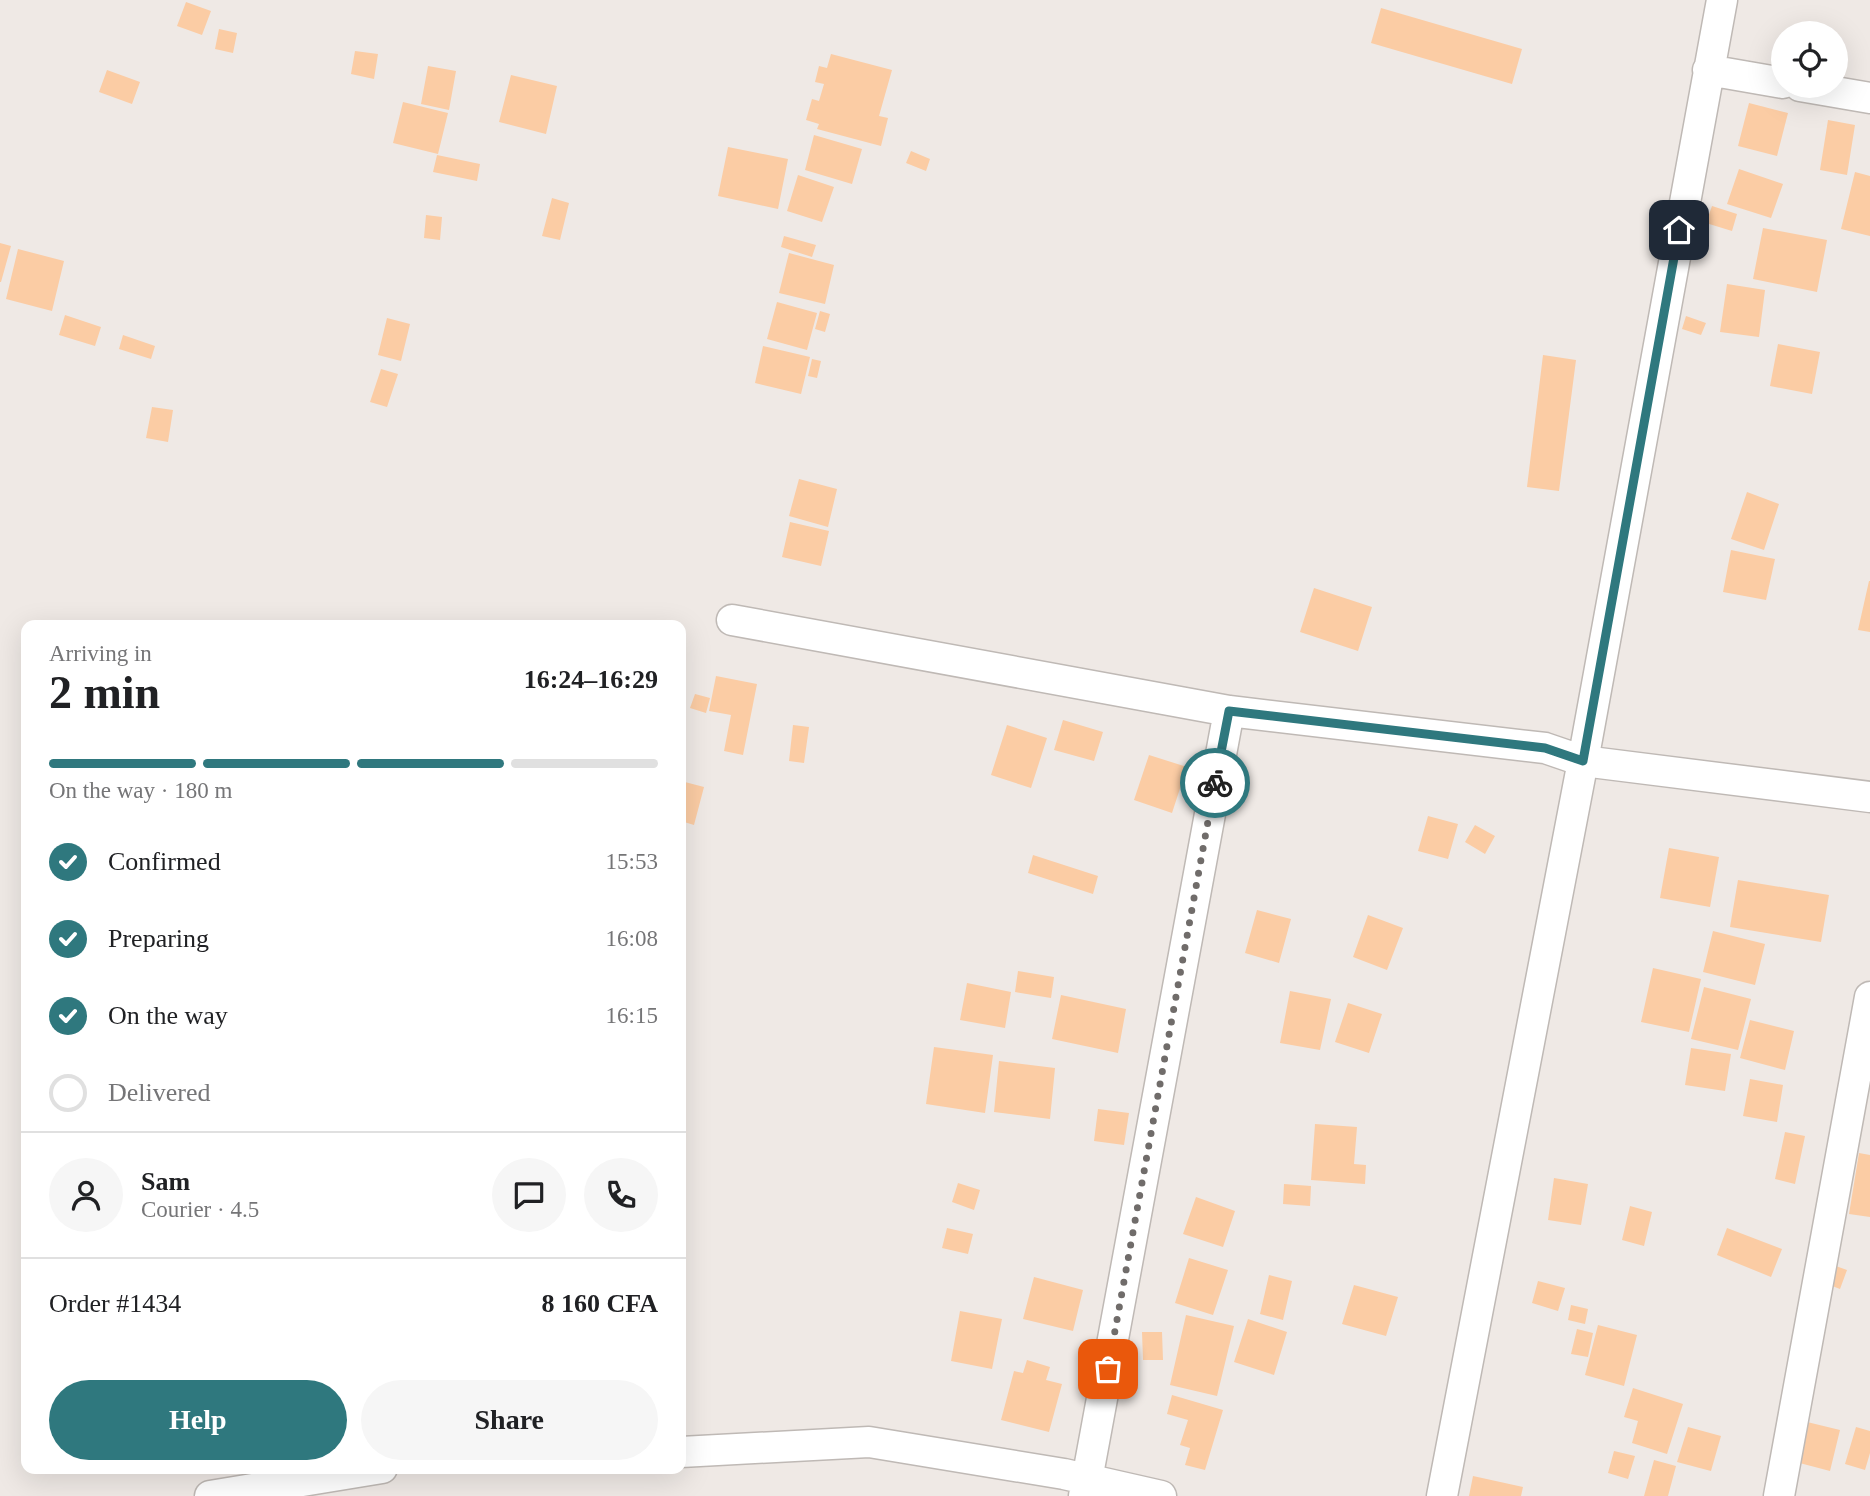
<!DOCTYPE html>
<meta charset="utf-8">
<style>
:root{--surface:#fff;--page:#f6f6f6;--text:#202124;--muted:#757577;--line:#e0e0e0;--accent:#2f787e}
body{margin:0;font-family:Georgia,serif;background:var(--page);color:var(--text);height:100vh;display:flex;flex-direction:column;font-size:26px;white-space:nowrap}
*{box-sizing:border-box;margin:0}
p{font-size:23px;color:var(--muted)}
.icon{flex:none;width:38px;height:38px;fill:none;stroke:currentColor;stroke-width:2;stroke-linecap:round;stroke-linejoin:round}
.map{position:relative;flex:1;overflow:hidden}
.panel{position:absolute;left:21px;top:620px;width:665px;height:854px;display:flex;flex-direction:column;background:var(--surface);border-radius:14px;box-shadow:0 7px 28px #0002}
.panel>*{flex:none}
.buttons{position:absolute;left:1771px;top:21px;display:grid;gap:14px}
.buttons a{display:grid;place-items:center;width:77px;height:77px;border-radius:50%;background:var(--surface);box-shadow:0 7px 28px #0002;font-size:35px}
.pin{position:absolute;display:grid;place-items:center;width:60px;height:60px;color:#fff;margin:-30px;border-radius:14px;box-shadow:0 4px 10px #0006}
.courier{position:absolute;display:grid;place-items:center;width:70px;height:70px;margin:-35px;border:5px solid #2f787e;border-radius:50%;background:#fff;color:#222;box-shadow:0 2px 9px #0007}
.summary em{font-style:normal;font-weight:700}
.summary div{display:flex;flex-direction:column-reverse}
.summary{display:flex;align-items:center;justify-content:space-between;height:119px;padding:0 28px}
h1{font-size:46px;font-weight:700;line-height:52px}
.bar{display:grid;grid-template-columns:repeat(4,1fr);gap:10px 7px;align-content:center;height:84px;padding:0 28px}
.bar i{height:9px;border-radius:5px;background:var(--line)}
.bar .active{background:var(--accent)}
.bar p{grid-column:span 4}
.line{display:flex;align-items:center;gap:18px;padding:0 28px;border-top:2px solid var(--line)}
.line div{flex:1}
.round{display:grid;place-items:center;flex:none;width:74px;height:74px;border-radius:37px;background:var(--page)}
ol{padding:0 28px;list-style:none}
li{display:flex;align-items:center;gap:21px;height:77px}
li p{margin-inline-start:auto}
li .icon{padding:7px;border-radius:50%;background:var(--accent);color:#fff;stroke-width:4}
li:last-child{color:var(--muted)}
li i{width:38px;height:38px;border:4px solid var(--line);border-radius:50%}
.button{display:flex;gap:14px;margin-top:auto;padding:14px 28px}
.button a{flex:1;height:80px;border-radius:42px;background:var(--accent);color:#fff;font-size:28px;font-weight:700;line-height:80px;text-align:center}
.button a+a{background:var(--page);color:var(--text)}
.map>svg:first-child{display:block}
.building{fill:#fbcca4}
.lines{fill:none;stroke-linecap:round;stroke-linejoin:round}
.street-casing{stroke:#bfb9b5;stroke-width:33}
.street{stroke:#fff;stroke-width:30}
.done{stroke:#706c6a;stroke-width:7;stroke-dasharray:0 12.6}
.route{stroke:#2f787e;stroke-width:9}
</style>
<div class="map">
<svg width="1870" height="1496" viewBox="0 0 1870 1496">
<rect width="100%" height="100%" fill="#efe9e5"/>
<path class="building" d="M 186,2 L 211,11 L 202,35 L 177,26 Z
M 1381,8 L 1522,49 L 1512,84 L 1371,43 Z
M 219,29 L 237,33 L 233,53 L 215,49 Z
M 355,51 L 378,54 L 374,79 L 351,74 Z
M 831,54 L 892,70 L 879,116 L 888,118 L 881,146 L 817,129 L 819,124 L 806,120 L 812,99 L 819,101 L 824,84 L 815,82 L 819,66 L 827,68 Z
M 428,66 L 456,71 L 449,110 L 421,104 Z
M 107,70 L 140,82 L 132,104 L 99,92 Z
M 511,75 L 557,86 L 546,134 L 499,122 Z
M 403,102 L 448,113 L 438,154 L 393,143 Z
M 1749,103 L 1788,113 L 1777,156 L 1738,146 Z
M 1828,120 L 1855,125 L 1847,175 L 1820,170 Z
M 814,135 L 862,149 L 852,184 L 805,170 Z
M 728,147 L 788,159 L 778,209 L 718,196 Z
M 911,151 L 930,159 L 926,171 L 906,163 Z
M 437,155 L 480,164 L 477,181 L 433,172 Z
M 1739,169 L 1783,184 L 1771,218 L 1727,204 Z
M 1855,172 L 1870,176 L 1870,236 L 1841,229 Z
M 798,175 L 834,187 L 822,222 L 787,211 Z
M 552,198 L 569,203 L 560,240 L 542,236 Z
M 1712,206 L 1737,214 L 1732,231 L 1706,223 Z
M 426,215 L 442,217 L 440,240 L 424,238 Z
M 1763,228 L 1827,240 L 1817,292 L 1753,279 Z
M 784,236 L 816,245 L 812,257 L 781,247 Z
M 0,243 L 11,246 L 1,282 L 0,282 Z
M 18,249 L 64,261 L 52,311 L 6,299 Z
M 789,253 L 834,265 L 825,304 L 779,293 Z
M 1727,284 L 1765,290 L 1759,337 L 1720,332 Z
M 777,302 L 817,313 L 807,350 L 767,339 Z
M 820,311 L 830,314 L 825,332 L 815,329 Z
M 65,315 L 101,327 L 95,346 L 59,335 Z
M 1686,316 L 1706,323 L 1701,335 L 1682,329 Z
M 387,318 L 410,324 L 401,361 L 378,355 Z
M 123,335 L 155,346 L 151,359 L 119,349 Z
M 1778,344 L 1820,352 L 1812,394 L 1770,386 Z
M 763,346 L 810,357 L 801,394 L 755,383 Z
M 1543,355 L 1576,360 L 1559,491 L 1527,487 Z
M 812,359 L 821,361 L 817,378 L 808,376 Z
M 381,369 L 398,374 L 387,407 L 370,402 Z
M 152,407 L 173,410 L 168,442 L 146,438 Z
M 799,479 L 837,489 L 828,527 L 789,516 Z
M 1747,492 L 1779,504 L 1764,550 L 1731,539 Z
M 790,522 L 829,531 L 821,566 L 782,557 Z
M 1731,550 L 1775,559 L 1766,600 L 1723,592 Z
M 1869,581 L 1870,581 L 1870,632 L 1858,630 Z
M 1314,588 L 1372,607 L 1358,651 L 1300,632 Z
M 716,676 L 757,684 L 743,755 L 724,751 L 731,715 L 709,711 Z
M 695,694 L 710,698 L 706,713 L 690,708 Z
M 1063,720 L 1103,732 L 1094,761 L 1054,750 Z
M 793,725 L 809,727 L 804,763 L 789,761 Z
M 1007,725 L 1047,738 L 1031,788 L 991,775 Z
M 1149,755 L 1187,767 L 1172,813 L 1134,800 Z
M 681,781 L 704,787 L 694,825 L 681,821 Z
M 1428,816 L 1458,824 L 1448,859 L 1418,851 Z
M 1475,825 L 1495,836 L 1485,854 L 1465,842 Z
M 1669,848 L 1719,857 L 1710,907 L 1660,898 Z
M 1033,855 L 1098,876 L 1093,894 L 1028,873 Z
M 1738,880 L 1829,895 L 1821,942 L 1730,927 Z
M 1257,910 L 1291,919 L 1279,963 L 1245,953 Z
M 1368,915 L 1403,928 L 1387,970 L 1353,957 Z
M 1713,931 L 1765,944 L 1755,985 L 1703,972 Z
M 1653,968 L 1701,979 L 1689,1032 L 1641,1022 Z
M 1018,971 L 1054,977 L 1051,998 L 1015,992 Z
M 967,983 L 1011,992 L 1005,1028 L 960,1020 Z
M 1704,987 L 1751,999 L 1738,1050 L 1691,1039 Z
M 1290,991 L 1331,999 L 1320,1050 L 1280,1043 Z
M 1061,995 L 1126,1009 L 1118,1053 L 1052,1039 Z
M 1348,1003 L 1382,1014 L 1369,1053 L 1335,1042 Z
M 1750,1020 L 1794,1031 L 1785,1070 L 1740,1058 Z
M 934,1047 L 993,1055 L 985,1113 L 926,1104 Z
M 1691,1048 L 1731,1054 L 1725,1091 L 1685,1085 Z
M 999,1061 L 1055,1068 L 1050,1119 L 994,1112 Z
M 1750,1079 L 1783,1085 L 1777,1122 L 1743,1116 Z
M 1098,1109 L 1129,1113 L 1124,1145 L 1094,1141 Z
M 1315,1124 L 1357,1127 L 1354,1164 L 1366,1165 L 1365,1184 L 1311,1180 Z
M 1785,1132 L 1805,1136 L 1795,1184 L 1775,1179 Z
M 1859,1153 L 1870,1155 L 1870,1217 L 1849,1214 Z
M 1554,1178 L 1588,1184 L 1581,1225 L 1548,1220 Z
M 958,1183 L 980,1190 L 974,1210 L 952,1202 Z
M 1284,1184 L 1311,1186 L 1310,1206 L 1283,1204 Z
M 1196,1197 L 1235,1211 L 1223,1247 L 1183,1234 Z
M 1630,1206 L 1652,1212 L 1644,1246 L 1622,1240 Z
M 947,1228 L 973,1234 L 968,1254 L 942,1248 Z
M 1727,1228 L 1782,1249 L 1771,1277 L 1717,1255 Z
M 1189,1258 L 1228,1270 L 1213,1315 L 1175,1303 Z
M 1833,1265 L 1847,1270 L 1840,1289 L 1827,1284 Z
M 1269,1275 L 1292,1281 L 1283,1320 L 1260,1314 Z
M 1034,1277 L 1083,1290 L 1073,1331 L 1023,1319 Z
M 1538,1281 L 1565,1288 L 1558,1311 L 1532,1303 Z
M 1354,1285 L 1398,1297 L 1386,1336 L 1342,1324 Z
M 1571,1305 L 1588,1309 L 1585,1324 L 1568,1320 Z
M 960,1311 L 1002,1319 L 992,1369 L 951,1361 Z
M 1186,1315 L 1234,1326 L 1217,1396 L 1170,1385 Z
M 1248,1319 L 1287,1332 L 1274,1375 L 1234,1362 Z
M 1598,1325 L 1637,1335 L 1624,1386 L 1585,1375 Z
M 1577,1329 L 1593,1333 L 1588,1357 L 1571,1354 Z
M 1142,1332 L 1162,1332 L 1163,1360 L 1143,1360 Z
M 1027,1360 L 1050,1367 L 1046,1380 L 1062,1384 L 1049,1432 L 1001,1420 L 1014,1371 L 1023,1373 Z
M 1633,1388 L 1683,1404 L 1667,1454 L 1632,1443 L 1638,1421 L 1624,1417 Z
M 1172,1395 L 1223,1410 L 1205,1470 L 1185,1465 L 1190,1448 L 1180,1445 L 1188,1420 L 1167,1414 Z
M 1803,1421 L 1840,1430 L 1830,1471 L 1792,1461 Z
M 1688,1427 L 1721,1436 L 1711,1471 L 1677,1462 Z
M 1856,1427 L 1870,1431 L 1870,1453 L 1865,1470 L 1845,1464 Z
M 1614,1451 L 1635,1456 L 1628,1479 L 1608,1473 Z
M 1654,1460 L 1676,1466 L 1668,1496 L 1644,1496 Z
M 1473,1476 L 1523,1487 L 1521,1496 L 1469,1496 Z"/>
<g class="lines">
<defs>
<path id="street" d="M 1708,70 L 1783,83
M 1800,86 L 1870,98
M 732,620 L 1229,711 L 1545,748 L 1583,761 L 1870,797
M 681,1452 L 869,1442 L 1064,1474 L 1161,1496
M 210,1496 L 382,1468
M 1084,1496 L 1229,711
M 1442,1496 L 1583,761 L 1722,0
M 1779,1496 L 1870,997"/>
</defs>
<use href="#street" class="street-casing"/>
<use href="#street" class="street"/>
</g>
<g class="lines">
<path class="done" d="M 1108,1369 L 1215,783"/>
<path class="route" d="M 1215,783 L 1229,711 L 1545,748 L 1583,761 L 1679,230"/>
</g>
</svg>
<div class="buttons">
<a><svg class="icon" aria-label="locate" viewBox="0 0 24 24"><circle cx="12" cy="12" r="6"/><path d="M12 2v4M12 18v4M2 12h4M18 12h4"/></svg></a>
</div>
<div class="pin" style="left:1108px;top:1369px;background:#ea580c"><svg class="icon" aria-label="bag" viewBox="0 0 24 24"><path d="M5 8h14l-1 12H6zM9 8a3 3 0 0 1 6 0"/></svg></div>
<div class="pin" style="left:1679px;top:230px;background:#1f2937"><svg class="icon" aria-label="home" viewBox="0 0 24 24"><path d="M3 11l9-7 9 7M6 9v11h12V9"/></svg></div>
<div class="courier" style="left:1215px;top:783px"><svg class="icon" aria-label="bike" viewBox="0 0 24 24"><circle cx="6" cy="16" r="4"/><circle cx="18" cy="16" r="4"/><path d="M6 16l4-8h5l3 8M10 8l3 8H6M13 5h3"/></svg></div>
<section class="panel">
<div class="summary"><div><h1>2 min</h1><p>Arriving in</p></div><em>16:24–16:29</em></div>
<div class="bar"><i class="active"></i><i class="active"></i><i class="active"></i><i></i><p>On the way · 180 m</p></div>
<ol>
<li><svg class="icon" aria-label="check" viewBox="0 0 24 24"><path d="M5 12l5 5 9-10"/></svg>Confirmed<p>15:53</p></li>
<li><svg class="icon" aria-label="check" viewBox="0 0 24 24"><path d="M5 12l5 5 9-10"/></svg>Preparing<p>16:08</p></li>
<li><svg class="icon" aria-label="check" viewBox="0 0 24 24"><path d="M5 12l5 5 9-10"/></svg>On the way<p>16:15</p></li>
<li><i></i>Delivered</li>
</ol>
<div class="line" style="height:126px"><a class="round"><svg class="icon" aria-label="person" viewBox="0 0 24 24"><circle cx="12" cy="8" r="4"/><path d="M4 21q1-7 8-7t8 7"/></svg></a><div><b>Sam</b><p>Courier · 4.5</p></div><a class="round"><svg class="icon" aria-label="chat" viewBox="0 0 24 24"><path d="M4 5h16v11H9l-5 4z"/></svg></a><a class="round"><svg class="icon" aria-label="phone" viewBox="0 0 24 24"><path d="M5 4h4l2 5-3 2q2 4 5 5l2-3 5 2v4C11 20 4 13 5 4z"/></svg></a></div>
<div class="line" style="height:91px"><div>Order #1434</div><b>8 160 CFA</b></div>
<div class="button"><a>Help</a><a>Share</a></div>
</section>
</div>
